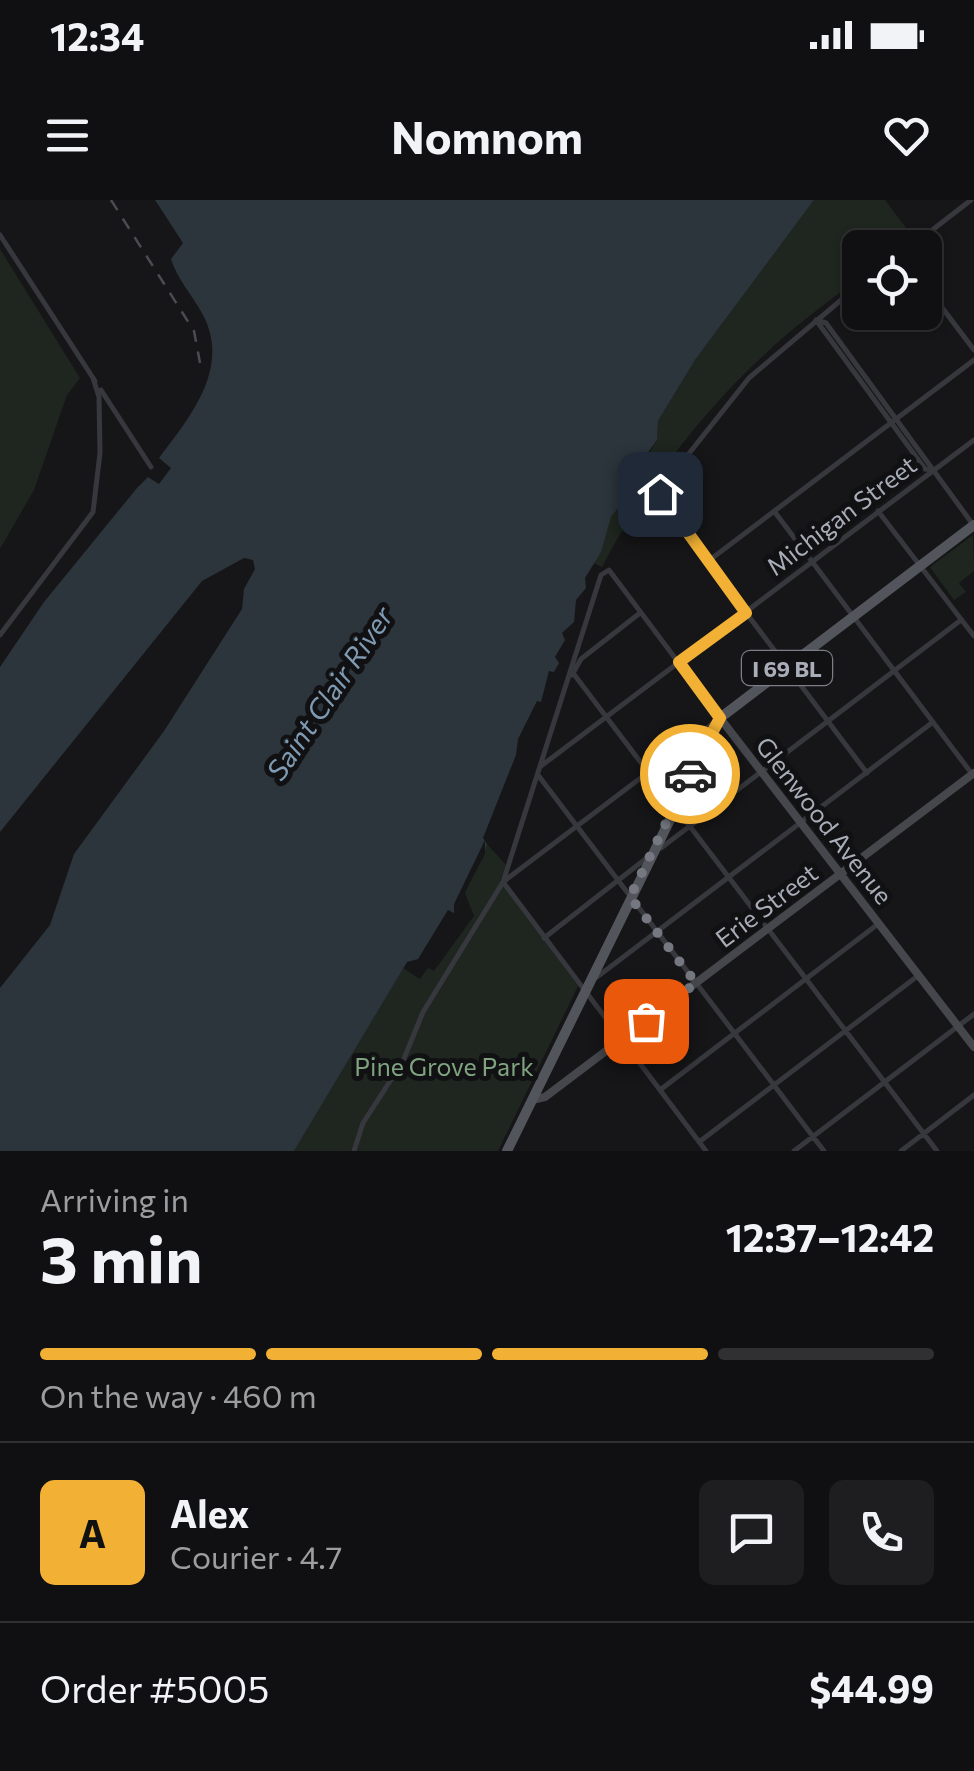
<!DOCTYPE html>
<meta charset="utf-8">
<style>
:root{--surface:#101012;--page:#1e1e20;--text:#f1f3f6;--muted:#9c9d9f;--line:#303032;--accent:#f2b134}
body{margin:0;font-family:Commissioner,sans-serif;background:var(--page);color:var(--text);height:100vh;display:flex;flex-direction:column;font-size:38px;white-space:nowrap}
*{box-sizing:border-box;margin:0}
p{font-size:32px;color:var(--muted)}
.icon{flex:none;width:55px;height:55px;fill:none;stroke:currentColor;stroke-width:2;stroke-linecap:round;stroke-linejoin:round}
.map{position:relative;height:951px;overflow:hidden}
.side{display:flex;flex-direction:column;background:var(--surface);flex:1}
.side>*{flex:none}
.tools{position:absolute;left:842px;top:30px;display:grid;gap:20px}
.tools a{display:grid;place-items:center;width:100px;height:100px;border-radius:15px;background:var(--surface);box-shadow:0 2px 8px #0004,0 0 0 2px var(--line);font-size:50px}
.pin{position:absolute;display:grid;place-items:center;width:85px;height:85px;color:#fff;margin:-42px;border-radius:20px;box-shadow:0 5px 15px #0006}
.courier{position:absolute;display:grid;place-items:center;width:100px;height:100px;margin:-50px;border:8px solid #f2b134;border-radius:50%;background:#fff;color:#222;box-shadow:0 2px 12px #0007}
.head em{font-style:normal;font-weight:700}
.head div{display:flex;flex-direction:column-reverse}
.head{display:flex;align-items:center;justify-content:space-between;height:170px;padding:0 40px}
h1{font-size:65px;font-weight:700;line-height:75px}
.bar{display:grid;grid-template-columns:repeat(4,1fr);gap:15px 10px;align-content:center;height:120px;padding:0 40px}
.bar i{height:12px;border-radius:8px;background:var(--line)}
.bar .on{background:var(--accent)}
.bar p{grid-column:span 4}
.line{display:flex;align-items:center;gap:25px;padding:0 40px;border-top:2px solid var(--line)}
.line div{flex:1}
.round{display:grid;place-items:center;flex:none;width:105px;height:105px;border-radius:15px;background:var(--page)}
.status{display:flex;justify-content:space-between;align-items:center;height:70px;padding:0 50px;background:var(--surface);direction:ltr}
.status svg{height:28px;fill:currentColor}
header{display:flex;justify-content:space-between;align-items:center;height:130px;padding:0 40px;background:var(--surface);font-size:45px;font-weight:700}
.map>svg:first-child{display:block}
.green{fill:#1e261f}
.water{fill:#2c353c}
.pier{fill:#161618}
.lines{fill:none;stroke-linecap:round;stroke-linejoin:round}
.street{stroke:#37383d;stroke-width:5}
.secondary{stroke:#45474d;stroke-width:8}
.primary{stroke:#53555c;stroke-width:10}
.rail{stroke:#4a4c52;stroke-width:2.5;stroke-dasharray:12 10;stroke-linecap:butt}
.done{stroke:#757880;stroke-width:10;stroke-dasharray:0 18}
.route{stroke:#f2b134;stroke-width:12}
.labels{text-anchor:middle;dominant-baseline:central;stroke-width:10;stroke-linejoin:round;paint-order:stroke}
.shield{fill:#111113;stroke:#7b7e86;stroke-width:2.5}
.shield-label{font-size:22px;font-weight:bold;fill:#a8adb8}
.street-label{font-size:25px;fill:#a8adb8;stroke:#111113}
.park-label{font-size:25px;fill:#7fa381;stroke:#111113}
.water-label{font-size:28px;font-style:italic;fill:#7f9bb3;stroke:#111113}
</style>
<div class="status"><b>12:34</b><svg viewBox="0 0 49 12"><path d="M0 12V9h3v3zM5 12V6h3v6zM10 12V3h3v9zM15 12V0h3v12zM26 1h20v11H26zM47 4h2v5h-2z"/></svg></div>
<header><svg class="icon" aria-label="menu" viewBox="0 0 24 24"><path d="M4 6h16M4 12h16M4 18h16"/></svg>Nomnom<svg class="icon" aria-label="heart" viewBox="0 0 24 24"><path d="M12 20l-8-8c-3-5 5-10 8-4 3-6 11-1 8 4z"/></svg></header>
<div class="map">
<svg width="974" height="951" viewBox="0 0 974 951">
<rect width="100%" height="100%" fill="#161618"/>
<path class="green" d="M 814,0 L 885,0 L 913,37 L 899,47 L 860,48 L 860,77 C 828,102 794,126 765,154 C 702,212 641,291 602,367 L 593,363 L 611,317 L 657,240 L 658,221 L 695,160 Z
M 0,49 L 80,178 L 67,195 L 34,290 L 0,349 Z
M 973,335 L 974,371 L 959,383 L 966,392 L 954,400 L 930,367 Z
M 487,644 L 506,665 L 500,681 L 578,786 L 498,951 L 294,951 L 403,768 L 420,779 L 428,768 L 434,771 L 474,716 L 465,693 Z"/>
<path class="water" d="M 155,0 L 814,0 L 695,160 L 658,221 L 657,240 L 641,262 L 627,297 L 611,317 L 601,352 L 585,378 L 586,388 L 576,400 L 574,422 L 562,433 L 565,440 L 555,457 L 559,463 L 554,472 L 549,471 L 541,502 L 537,501 L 518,539 L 516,555 L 483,638 L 487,644 L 484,654 L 454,713 L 448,710 L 418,759 L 407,762 L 294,951 L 0,951 L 0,788 L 50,725 L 74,654 L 164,531 L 242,409 L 244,389 L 255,369 L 253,360 L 244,358 L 202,381 L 0,632 L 0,467 L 44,402 L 137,288 L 148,277 L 159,284 L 171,268 L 159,258 C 190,217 231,168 203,115 C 193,96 177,79 171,59 L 183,43 Z"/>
<path class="pier" d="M 485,640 L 485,654 L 454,713 L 454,704 Z"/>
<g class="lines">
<path class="street" d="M 0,35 L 95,181
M 909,48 L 971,0
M 860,84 L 749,178 L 660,290 L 661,300 L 867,573
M 925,85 L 974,150
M 816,120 L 826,123 L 974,326
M 816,120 L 925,269 L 932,270
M 101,190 L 151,267
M 774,311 L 972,574
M 878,311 L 974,436
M 707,362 L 974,160
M 0,435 L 93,312 L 100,253 L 99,197 L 93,178
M 573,473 L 648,572
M 572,475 L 581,459 L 640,413
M 541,566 L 974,240
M 538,575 L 824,951
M 676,608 L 937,951
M 661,648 L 961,420
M 503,682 L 706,951
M 544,738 L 648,657
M 597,777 L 933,522
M 660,890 L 878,724
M 699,942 L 919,775
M 354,951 L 363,923 L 403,861 L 423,812 L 503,682 L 601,375 L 609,370 L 720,518 L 503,682
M 794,951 L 974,814
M 901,951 L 974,895"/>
<path class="secondary" d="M 720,518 L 974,847
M 532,900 L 545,897 L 974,573"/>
<path class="primary" d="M 507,951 L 720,518 L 974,325"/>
<path class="rail" d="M 111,0 L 194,131 L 200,163"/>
</g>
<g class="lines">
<path class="done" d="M 646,821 L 696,783 L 630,697 L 690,574"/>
<path class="route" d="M 660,294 L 746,413 L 679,462 L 720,518 L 690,574"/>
</g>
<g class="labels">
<rect class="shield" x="742" y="451" width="90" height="34" rx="8"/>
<g class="shield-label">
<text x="787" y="468">I 69 BL</text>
</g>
<g class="street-label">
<text transform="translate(841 315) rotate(-37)">Michigan Street</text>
<text transform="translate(825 620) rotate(52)">Glenwood Avenue</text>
<text transform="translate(766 705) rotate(-37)">Erie Street</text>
</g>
<g class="park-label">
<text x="444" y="866">Pine Grove Park</text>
</g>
<g class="water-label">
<text transform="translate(329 493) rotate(-56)">Saint Clair River</text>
</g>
</g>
</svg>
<div class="tools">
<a><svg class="icon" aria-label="locate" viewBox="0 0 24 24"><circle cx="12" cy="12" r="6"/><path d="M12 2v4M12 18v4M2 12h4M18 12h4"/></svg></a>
</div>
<div class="pin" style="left:646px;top:821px;background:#ea580c"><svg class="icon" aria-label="bag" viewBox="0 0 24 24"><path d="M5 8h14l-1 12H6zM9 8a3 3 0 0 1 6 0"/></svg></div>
<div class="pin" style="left:660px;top:294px;background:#1f2937"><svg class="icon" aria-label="home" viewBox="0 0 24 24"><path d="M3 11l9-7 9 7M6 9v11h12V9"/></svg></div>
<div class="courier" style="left:690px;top:574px"><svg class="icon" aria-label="car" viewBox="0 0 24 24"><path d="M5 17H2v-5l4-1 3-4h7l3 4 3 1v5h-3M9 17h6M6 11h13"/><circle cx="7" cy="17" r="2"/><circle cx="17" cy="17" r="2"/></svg></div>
</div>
<section class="side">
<div class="head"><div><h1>3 min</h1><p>Arriving in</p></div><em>12:37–12:42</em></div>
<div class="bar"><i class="on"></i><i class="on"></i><i class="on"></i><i></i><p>On the way · 460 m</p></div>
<div class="line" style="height:180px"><b class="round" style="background:var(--accent);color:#111">A</b><div><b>Alex</b><p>Courier · 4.7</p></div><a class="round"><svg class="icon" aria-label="chat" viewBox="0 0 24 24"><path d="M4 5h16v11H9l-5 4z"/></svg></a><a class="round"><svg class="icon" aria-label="phone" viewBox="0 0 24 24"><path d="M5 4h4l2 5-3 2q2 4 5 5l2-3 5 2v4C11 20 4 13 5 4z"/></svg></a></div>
<div class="line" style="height:130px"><div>Order #5005</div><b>$44.99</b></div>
</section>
